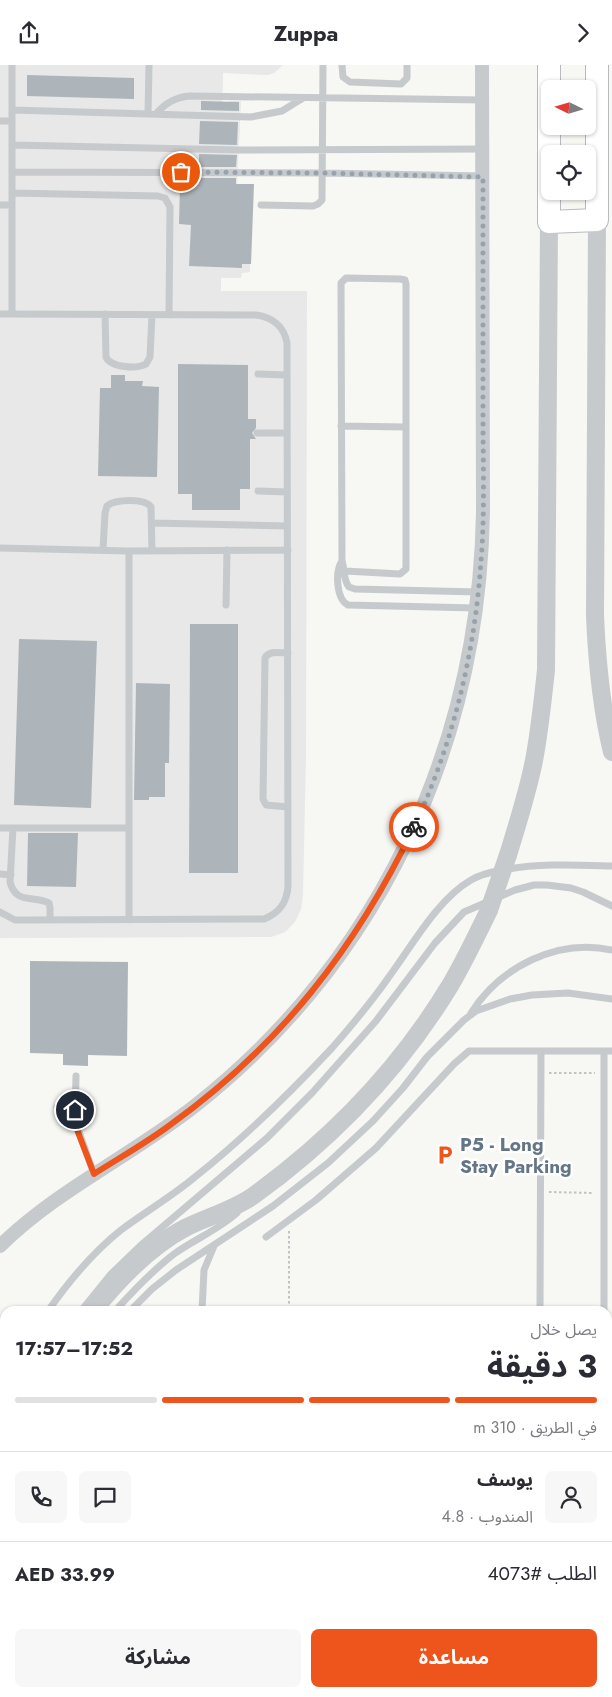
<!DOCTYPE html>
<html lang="ar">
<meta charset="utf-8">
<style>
:root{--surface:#fff;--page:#f7f7f7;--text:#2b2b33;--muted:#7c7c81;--line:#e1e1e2;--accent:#ee551c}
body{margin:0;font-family:Jost,"Noto Sans Arabic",sans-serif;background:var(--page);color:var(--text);direction:rtl;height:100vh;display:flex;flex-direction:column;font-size:19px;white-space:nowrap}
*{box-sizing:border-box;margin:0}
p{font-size:16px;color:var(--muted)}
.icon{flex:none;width:28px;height:28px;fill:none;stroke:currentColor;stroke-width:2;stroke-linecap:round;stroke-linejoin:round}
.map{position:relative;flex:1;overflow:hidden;direction:ltr}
.panel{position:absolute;left:0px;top:1241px;width:612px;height:391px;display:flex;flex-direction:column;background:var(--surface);border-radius:15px 15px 0 0;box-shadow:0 1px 4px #0004;direction:rtl}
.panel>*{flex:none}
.needle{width:32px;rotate:275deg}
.controls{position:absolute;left:541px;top:15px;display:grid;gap:10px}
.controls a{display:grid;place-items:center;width:55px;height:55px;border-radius:8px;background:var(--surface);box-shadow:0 1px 4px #0004;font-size:25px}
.pin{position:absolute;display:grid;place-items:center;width:42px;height:42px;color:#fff;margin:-21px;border:2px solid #fff;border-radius:50%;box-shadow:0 1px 5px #0007}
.courier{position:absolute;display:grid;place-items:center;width:50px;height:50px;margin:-25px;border:4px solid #ee551c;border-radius:50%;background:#fff;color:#222;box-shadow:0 1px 6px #0007}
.overview em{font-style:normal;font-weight:700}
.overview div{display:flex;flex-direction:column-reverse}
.overview{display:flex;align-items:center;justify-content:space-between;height:85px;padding:0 15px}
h1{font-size:32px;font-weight:700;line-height:38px}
.bar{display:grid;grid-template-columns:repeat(4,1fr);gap:8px 5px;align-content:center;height:60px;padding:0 15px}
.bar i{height:6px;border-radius:4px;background:var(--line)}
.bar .on{background:var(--accent)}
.bar p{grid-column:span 4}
.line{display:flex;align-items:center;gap:12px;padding:0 15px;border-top:1px solid var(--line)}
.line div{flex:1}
.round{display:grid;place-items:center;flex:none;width:52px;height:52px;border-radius:8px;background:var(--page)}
.primary-button{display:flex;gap:10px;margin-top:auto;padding:10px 15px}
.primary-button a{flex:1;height:58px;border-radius:8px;background:var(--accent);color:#fff;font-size:20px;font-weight:700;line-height:58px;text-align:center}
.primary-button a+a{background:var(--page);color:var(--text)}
header{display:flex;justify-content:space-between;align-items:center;height:65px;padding:0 15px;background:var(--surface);font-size:22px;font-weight:700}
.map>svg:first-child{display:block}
.built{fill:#e7e8e7}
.building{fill:#adb5bb}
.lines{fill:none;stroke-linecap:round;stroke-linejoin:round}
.primary-casing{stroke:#b7bbbf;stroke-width:24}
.path{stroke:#c0c2c4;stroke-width:2;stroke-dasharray:2.5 2.5;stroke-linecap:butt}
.service{stroke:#c6cacd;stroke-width:7}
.minor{stroke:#c6cacd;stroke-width:14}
.tertiary{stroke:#c6cacd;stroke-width:18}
.primary{stroke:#fff;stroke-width:22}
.tertiary-bridge{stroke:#c6cacd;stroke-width:18}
.done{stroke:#97a3ac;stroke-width:5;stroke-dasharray:0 9}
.route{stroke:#ee551c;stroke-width:6}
.labels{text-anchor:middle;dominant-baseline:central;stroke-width:5;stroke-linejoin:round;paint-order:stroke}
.poi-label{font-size:19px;font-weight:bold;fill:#647686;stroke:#fff;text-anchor:start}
</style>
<header><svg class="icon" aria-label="forward" viewBox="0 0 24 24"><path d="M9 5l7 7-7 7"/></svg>Zuppa<svg class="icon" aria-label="share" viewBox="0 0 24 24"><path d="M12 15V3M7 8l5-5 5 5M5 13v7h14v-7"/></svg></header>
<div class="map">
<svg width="612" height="1632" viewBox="0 0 612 1632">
<rect width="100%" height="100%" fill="#f7f7f3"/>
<path class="built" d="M 0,0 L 283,0 L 274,8 L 268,10 L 223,8 L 222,45 L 229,45 L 230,36 L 241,36 L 237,124 L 250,125 L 250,207 L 242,208 L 241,213 L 221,213 L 221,226 L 307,226 L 306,689 L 303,829 L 301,844 L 295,857 L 285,867 L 271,872 L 0,873 Z"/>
<path class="building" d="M 27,10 L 134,13 L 134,34 L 27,31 Z
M 201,36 L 239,37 L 239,46 L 201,45 Z
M 200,56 L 238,57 L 237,80 L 199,79 Z
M 199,89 L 237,90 L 236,102 L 199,102 Z
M 198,113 L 236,113 L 236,119 L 254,119 L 251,199 L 242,199 L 242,203 L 189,201 L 191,160 L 179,159 L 180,118 L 198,119 Z
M 178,299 L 248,300 L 248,354 L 256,354 L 256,363 L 252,368 L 256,374 L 250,374 L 250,424 L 240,424 L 240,445 L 192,445 L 192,429 L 178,429 Z
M 111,310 L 125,310 L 125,316 L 143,316 L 142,321 L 159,322 L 157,412 L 98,411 L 100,323 L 111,323 Z
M 190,559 L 238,559 L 238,808 L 189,808 Z
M 19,574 L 97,576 L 91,743 L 14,740 Z
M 136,618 L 170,619 L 169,698 L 165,698 L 165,732 L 149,732 L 149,735 L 134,735 Z
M 28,768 L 78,768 L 76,822 L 27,821 Z
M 30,896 L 128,897 L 127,991 L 88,990 L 88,1001 L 63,1000 L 63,989 L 30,988 Z"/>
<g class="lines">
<defs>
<path id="primary" d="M 549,0 L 549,157 L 597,155 L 597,0"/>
</defs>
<use href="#primary" class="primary-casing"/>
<path class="path" d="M 549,1008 L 595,1008
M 549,1127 L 594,1128
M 289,1166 L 289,1246
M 289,1632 L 289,1628"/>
<path class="service" d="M 342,0 L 343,12 L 350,17 L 401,19 L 407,13 L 407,0
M 12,45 L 251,52 L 282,46 L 303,33
M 148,49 L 149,0
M 156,49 C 165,38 175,32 190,31 L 483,35
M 0,56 L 12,56
M 12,80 L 239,85 L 483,84
M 12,107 L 323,108 L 483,111
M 12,128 L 158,131 L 165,133 L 170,142 L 169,250
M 0,140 L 12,140
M 261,140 L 313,141 L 318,139 L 322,135 L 323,0
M 0,249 L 256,250 C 272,252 284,261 287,278 L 288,821 C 287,838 279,848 264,854 L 25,855 L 15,855 L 0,847
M 12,249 L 12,0
M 105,249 L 106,292 C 111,303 137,304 146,299 L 150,292 L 152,250
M 258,309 L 287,310
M 341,361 L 406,362
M 257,368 L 287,368
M 258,426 L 287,427
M 152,458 L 287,461
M 0,483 L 129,486 L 288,485
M 103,485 L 105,448 L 107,441 C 115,434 145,433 151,442 L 152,486
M 129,486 L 129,855
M 342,496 C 335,506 336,534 348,540 L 476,543
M 345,506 L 400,509 L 406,504 L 406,219 L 405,215 L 400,214 L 346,213 L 341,218 L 342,496 C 345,505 343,515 349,522 L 355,524 L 478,527
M 226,540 L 227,485
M 288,588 C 280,588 269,585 265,593 L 263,734 L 266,740 L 288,742
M 0,763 L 129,763
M 13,763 L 10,817 C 16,840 34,830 49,838 L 50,843 L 50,855
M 0,809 L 11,810
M 471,948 C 500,902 557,873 612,885
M 76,1011 L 75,1056 L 94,1109
M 57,1042 L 75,1040
M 266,1172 L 316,1135 L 376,1083 L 454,999 L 469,986 L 612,986
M 48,1246 C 69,1216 92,1188 121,1165 C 145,1147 171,1132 195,1112 C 244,1073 289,1029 332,983 C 353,959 373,935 391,909 C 413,879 438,834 471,815 C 481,809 491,807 503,805 C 539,798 575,800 612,801
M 81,1246 L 111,1209 L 140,1181 L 267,1073 L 312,1028 L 376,956 L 435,878 L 464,847 L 515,825 L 534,820 L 547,820 L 571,823 L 583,827 L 612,841
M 115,1246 C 133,1226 152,1206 174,1189 C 195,1174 218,1165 237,1148
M 130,1246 L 152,1224 L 176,1205 L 273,1141 L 328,1098 L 373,1056 L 403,1023 L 427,992 L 464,955 L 476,946 L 510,934 L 532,930 L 568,928 L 612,934
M 202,1246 L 204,1205 L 214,1181
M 540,1246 L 541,987
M 604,1246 L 604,986
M 0,1351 L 5,1336
M 0,1397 L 5,1387
M 608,1413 L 612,1417
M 608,1441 L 612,1442
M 608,1463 L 612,1460
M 608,1492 L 612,1492
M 34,1628 L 34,1632
M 604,1628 L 604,1632
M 74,1632 L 74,1628
M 541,1632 L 541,1628"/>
<path class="minor" d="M 0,1181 C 58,1124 133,1090 196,1040 C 380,894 479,681 483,447 L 482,0"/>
<path class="tertiary" d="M 597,155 L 595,551 C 597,597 601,642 612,687
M 508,790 C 518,757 529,724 535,690 C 540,662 543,633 546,605 L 549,157
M 93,1246 C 118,1215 149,1182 185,1163 C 207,1152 233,1145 253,1131 C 332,1074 401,1002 451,919 C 465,895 477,870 489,845
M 0,1435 L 5,1414
M 8,1628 L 8,1632"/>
<use href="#primary" class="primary"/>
<path class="tertiary-bridge" d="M 489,845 L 508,790"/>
</g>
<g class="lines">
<path class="done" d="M 181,107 L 324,108 L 483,112 C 483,191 483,270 483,349 C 483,398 485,447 481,496 C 475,587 453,679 414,762"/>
<path class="route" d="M 75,1045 L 76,1062 L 94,1109 C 119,1093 146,1078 170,1060 C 280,981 356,883 414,762"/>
</g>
<defs>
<symbol id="parking-bare" viewBox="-9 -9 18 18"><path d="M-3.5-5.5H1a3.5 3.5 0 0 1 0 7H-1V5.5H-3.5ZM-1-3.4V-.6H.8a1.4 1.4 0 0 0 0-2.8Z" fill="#ee551c" stroke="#fff" stroke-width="2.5" paint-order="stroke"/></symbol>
</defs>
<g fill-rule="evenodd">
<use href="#parking-bare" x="431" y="1076" width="28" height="28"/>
</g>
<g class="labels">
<g class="poi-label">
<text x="460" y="1079">P5 - Long<tspan x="460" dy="22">Stay Parking</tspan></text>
</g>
</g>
</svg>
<div class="controls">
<a><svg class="needle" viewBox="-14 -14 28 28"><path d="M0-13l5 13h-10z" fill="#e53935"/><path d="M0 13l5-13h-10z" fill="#7c7c81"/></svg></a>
<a><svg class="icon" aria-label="locate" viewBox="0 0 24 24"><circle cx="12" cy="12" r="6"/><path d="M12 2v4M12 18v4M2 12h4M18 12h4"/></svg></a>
</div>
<div class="pin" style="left:181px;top:107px;background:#ea580c"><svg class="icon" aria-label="bag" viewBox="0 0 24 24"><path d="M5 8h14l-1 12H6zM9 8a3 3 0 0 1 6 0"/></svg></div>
<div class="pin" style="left:75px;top:1045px;background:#1f2937"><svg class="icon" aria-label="home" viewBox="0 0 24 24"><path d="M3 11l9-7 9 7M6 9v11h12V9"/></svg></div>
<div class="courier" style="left:414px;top:762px"><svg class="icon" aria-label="bike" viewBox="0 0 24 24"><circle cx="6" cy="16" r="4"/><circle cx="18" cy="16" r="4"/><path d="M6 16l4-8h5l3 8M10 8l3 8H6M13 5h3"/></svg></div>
<section class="panel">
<div class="overview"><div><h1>3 دقيقة</h1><p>يصل خلال</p></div><em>17:52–17:57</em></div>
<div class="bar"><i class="on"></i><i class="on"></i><i class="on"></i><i></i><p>في الطريق · 310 m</p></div>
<div class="line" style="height:90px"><a class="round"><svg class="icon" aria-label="person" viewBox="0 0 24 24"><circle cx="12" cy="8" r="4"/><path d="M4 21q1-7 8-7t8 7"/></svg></a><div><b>يوسف</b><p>المندوب · 4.8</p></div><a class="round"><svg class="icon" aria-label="chat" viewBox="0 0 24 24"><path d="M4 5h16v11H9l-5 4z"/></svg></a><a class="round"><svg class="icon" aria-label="phone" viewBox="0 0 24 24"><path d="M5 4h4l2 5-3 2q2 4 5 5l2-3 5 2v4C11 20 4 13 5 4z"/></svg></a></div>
<div class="line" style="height:65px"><div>الطلب #4073</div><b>AED 33.99</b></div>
<div class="primary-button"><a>مساعدة</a><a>مشاركة</a></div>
</section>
</div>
